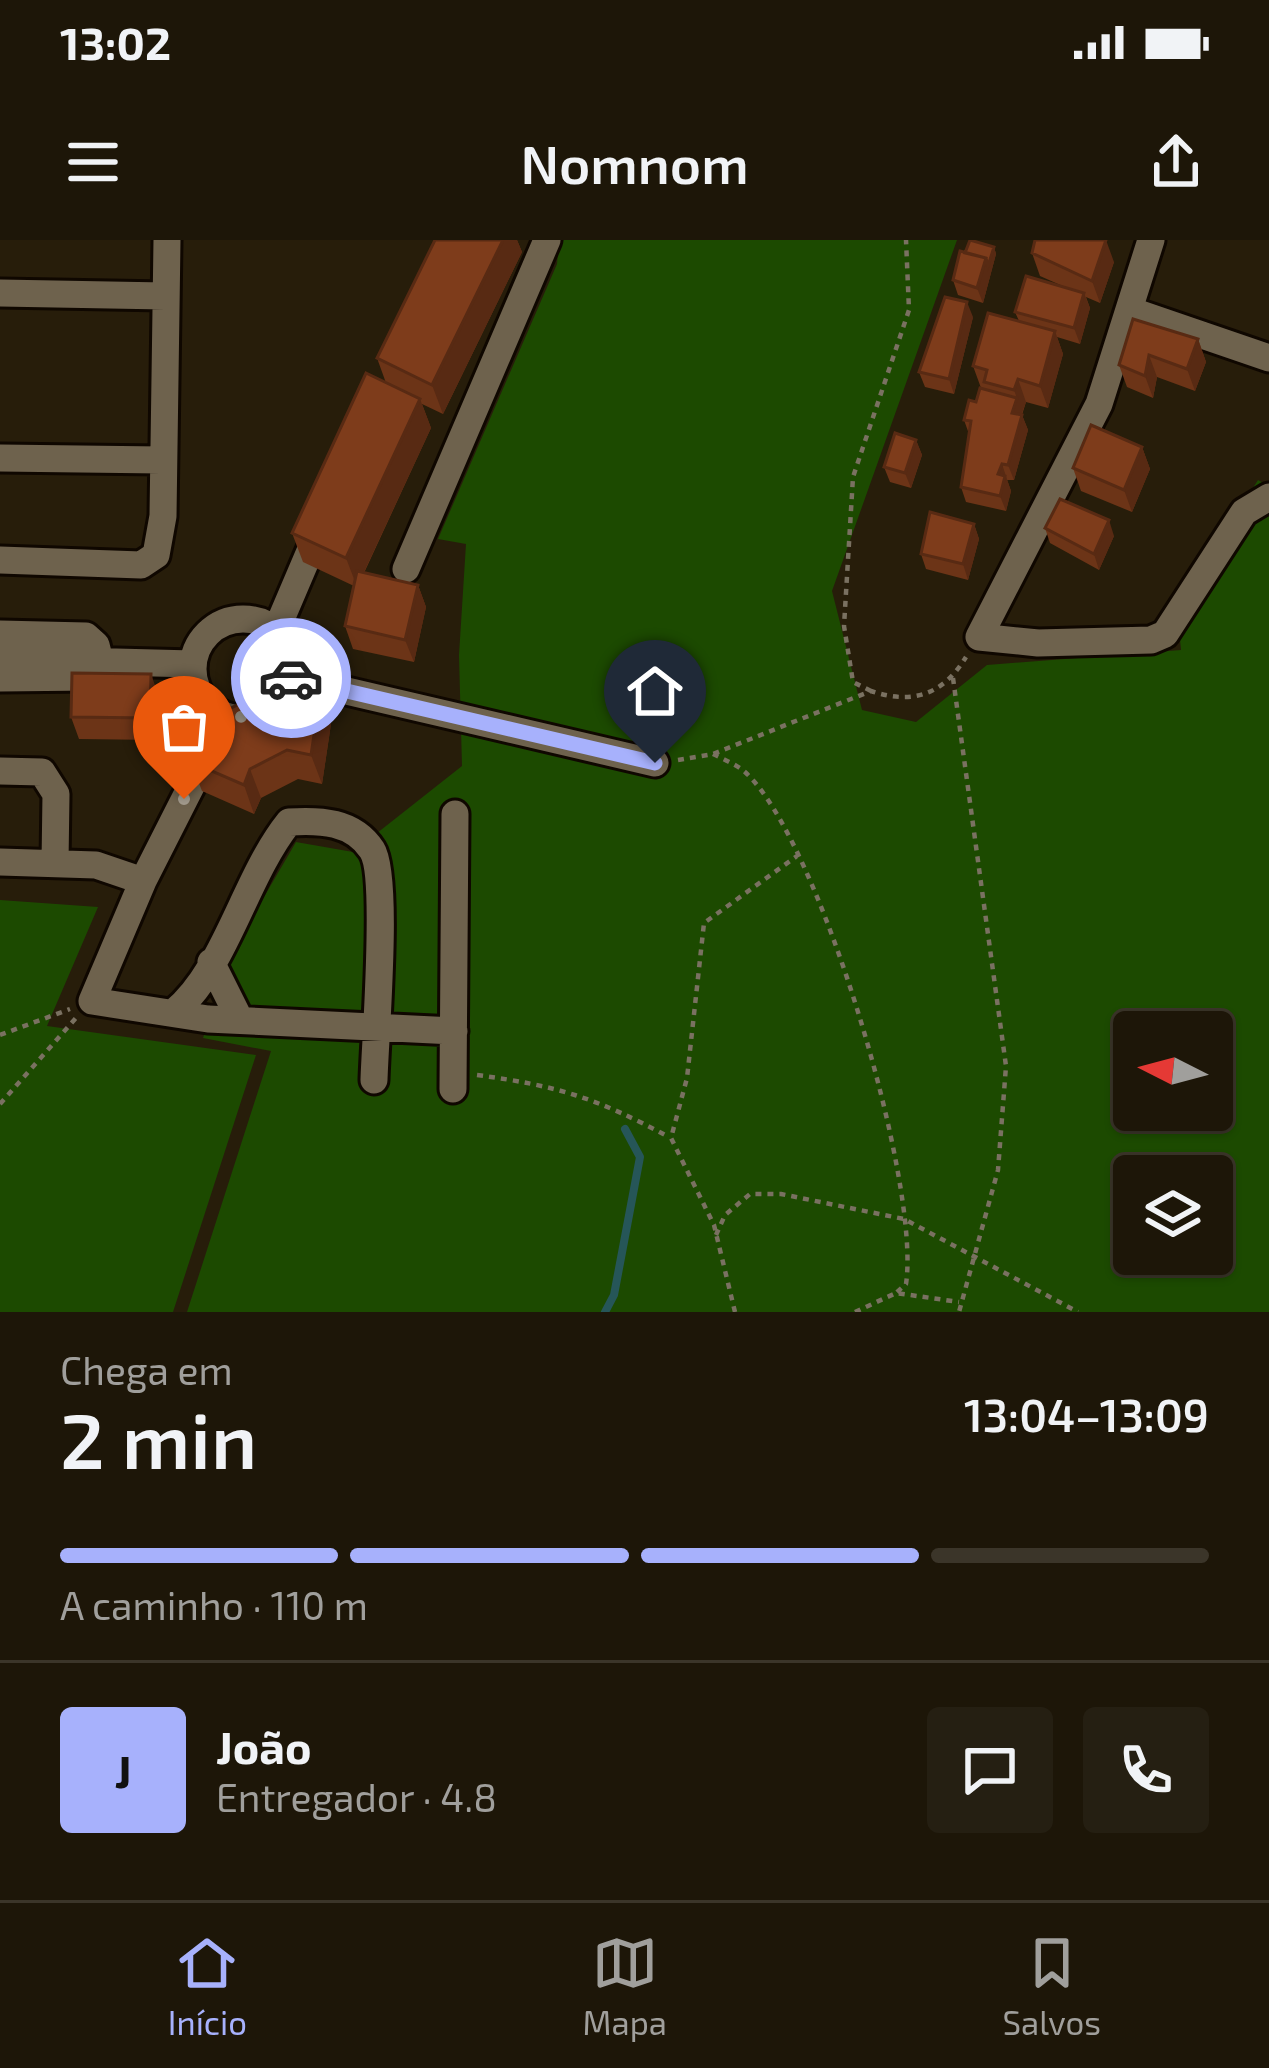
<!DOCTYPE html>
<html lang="pt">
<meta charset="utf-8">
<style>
:root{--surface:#1d1608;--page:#251f12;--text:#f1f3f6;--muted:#a09f9c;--line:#3b3529;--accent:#a7b1fc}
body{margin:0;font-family:"Exo 2",sans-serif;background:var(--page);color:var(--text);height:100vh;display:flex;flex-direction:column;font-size:45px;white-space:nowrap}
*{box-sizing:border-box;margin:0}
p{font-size:39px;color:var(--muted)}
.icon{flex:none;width:66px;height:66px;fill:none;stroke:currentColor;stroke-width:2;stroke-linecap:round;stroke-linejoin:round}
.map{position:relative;height:1072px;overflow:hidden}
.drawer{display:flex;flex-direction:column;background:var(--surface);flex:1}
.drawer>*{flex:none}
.needle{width:78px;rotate:276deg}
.controls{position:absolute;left:1113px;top:771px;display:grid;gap:24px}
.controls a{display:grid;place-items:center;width:120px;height:120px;border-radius:12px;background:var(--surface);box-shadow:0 3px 9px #0004,0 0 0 3px var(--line);font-size:60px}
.pin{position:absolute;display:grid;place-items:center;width:102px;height:102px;color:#fff;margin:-123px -51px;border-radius:50% 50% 50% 0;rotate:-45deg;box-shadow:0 0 12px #0007}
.pin .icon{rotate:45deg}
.courier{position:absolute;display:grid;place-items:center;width:120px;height:120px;margin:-60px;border:9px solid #a7b1fc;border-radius:50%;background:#fff;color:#222;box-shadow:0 3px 15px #0007}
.summary em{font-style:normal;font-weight:600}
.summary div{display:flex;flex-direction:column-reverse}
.summary{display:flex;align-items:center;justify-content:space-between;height:204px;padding:0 60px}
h1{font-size:78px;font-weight:600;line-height:90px}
.bar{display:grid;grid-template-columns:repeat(4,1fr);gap:18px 12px;align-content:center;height:144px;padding:0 60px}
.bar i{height:15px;border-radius:9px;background:var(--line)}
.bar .selected{background:var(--accent)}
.bar p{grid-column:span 4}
.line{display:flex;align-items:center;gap:30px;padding:0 60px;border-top:3px solid var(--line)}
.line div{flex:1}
.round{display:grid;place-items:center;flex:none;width:126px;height:126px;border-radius:12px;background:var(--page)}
.status{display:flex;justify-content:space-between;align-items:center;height:84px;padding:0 60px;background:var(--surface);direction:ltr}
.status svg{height:33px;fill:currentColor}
header{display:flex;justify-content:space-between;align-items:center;height:156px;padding:0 60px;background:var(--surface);font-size:54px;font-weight:600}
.tab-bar{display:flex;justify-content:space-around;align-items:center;height:168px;border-top:3px solid var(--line);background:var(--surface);font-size:33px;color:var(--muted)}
.tab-bar a{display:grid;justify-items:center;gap:6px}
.tab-bar .selected{color:var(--accent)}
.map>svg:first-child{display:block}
.green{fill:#1c4a00;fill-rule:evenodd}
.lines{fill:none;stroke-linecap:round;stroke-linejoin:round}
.stream{stroke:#265658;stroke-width:8}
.minor-casing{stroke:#0f0700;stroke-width:33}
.path{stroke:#7a7161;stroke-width:4.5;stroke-dasharray:6 6;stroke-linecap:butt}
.minor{stroke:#6e624d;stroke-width:27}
.wall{fill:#6c3417}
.shaded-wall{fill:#582a13}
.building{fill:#7e3c1b;stroke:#582a13;stroke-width:3}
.done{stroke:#a69e90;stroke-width:12;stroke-dasharray:0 21.6}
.route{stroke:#a7b1fc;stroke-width:15}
</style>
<div class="status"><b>13:02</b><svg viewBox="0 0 49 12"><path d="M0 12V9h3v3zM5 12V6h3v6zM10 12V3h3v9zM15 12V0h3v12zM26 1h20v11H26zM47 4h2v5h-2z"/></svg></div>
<header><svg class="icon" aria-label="menu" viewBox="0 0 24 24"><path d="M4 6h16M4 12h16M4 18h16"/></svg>Nomnom<svg class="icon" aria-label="share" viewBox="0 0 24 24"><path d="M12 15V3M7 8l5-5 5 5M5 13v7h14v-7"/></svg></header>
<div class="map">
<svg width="1269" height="1072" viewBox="0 0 1269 1072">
<rect width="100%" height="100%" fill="#271d0a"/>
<path class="green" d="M 559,0 L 957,0 L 832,351 L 862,470 L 916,482 L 987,425 L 1181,410 L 1177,368 L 1258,240 L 1269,246 L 1269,1072 L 187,1072 L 271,811 L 203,798 L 233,710 L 296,602 L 353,612 L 462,526 L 459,415 L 466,304 L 438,299 L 557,24 ZM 1134,792 L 1212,792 L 1212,870 L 1134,870 ZM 1134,936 L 1212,936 L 1212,1014 L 1134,1014 Z
M 0,660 L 98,667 L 47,786 L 256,815 L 173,1072 L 0,1072 Z"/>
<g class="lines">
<path class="stream" d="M 605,1072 L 614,1055 L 640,917 L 625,889"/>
<defs>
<path id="minor" d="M 1151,0 L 1099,164 L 979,397 L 1038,403 L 1151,400 L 1165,394 L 1244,272 L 1269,257
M 0,53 L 165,56
M 1129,70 L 1269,118
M 0,218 L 161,220
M 0,320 L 141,325 L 156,315 L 163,276 L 167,0
M 406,329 L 547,0
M193 429a50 50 0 1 1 100 0a50 50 0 1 1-100 0Z
M 276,391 L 319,290
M 0,394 L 86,396 L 96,405 L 100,421 L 91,437 L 0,438
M 0,419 L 193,424
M 291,438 L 655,523
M 211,507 L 143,641 L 92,761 L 208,779 L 454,791
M 0,531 L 42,532 L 56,554 L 55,623
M 0,622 L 96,625 L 143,641
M 211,722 L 240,780
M 173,773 C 226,730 244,638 289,582 C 320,580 353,581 372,610 C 389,636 375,800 374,840
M 453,849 L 455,574"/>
</defs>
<use href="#minor" class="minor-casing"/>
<path class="path" d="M 953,438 L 1006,826 L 998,930 L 959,1072
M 871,451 L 853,442 L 844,386 L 853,237 L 909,70 L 906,0
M 713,514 C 723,519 737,525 745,532 C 820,600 921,944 906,1044 L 896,1053
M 678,520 L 713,514 L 871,451 C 912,465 943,455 966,417
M 0,795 L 70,769
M 477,835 C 559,846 596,858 669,897
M 0,864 L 76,778
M 716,995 L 725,975 L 750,954 L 781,954 L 904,979 L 1078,1072
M 735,1072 L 714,985 L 671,898 L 687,838 L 704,683 L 797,616
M 855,1072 L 896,1053 L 959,1062"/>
<use href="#minor" class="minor"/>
</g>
<path class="wall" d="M 503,0 L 517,0 L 522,12 L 443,174 L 422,164 L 431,188 L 364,333 L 418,345 L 426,367 L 414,422 L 353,409 L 345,386 L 354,346 L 303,322 L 292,293 L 386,143 L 377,118 Z
M 994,7 L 996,14 L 983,63 L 958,55 L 953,40 L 965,13 Z
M 1032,13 L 1114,22 L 1100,63 L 1086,57 L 1090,68 L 1080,104 L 1057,97 L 1063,114 L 1048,168 L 1026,162 L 1022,175 L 1028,190 L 1014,240 L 1007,240 L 1011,251 L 1006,271 L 966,262 L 961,247 L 969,194 L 964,180 L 976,162 L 981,148 L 973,126 L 1019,81 L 1015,72 L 1067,48 L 1040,36 Z
M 973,77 L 954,154 L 925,147 L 919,132 Z
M 1198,99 L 1206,122 L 1195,151 L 1157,137 L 1153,158 L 1127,147 L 1119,125 Z
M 916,200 L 922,215 L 911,248 L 890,242 L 884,227 Z
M 1142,207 L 1150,229 L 1132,272 L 1081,251 L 1073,228 Z
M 974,284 L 979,299 L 968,340 L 926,329 L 921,314 Z
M 1045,288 L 1114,296 L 1099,330 L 1050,303 Z
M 320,455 L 331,484 L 322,544 L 298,539 L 261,558 L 254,574 L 202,551 L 191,522 Z
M 159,457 L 158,500 L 79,499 L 71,477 Z"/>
<path class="shaded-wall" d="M 503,0 L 517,0 L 522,12 L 443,174 L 432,145 Z
M 1106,0 L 1114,22 L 1100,63 L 1092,41 Z
M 994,7 L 996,14 L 983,63 L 977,48 L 986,18 Z
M 1084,53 L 1090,68 L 1080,104 L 1074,88 Z
M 967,62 L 973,77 L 954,154 L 949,139 Z
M 1055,91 L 1063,114 L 1048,168 L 1040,146 Z
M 1198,99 L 1206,122 L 1195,151 L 1187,129 Z
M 1149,115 L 1157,137 L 1153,158 L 1145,136 Z
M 1018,139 L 1026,162 L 1022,173 L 1014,150 Z
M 1017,158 L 1022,173 L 1018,188 L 1012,173 Z
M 420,159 L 431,188 L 357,347 L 346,318 Z
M 1022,175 L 1028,190 L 1014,240 L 1008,225 Z
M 916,200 L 922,215 L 911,248 L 905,233 Z
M 1142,207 L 1150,229 L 1132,272 L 1124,250 Z
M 1002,224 L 1011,251 L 1006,271 L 1000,256 L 998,234 Z
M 1109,280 L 1114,296 L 1099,330 L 1094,314 Z
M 974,284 L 979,299 L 968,340 L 963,324 Z
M 418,345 L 426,367 L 414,422 L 405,400 Z
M 151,434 L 159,457 L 158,500 L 150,478 Z
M 320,455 L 331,484 L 322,544 L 311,515 Z
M 250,529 L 261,558 L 254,574 L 244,545 Z"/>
<path class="building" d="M 435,0 L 503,0 L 432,145 L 377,118 Z
M 970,0 L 994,7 L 988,26 L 986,18 L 965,13 Z
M 1035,0 L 1106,0 L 1092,41 L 1032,13 Z
M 960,11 L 986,18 L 977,48 L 953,40 Z
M 1026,36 L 1084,53 L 1074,88 L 1015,72 Z
M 945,57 L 967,62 L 949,139 L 919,132 Z
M 988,73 L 1055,91 L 1040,146 L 1018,139 L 1014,150 L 984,142 L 987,130 L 973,126 Z
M 1133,79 L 1198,99 L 1187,129 L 1149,115 L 1145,136 L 1119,125 Z
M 366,133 L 420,159 L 346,318 L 292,293 Z
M 980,148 L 1017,158 L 1012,173 L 1022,175 L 1008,225 L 1002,224 L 998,234 L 1005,236 L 1000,256 L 961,247 L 971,181 L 964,180 L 969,160 L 976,162 Z
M 1091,185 L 1142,207 L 1124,250 L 1073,228 Z
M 895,193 L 916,200 L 905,233 L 884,227 Z
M 1060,259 L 1109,280 L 1094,314 L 1045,288 Z
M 930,272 L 974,284 L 963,324 L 921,314 Z
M 357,331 L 418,345 L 405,400 L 345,386 Z
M 72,433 L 151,434 L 150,478 L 71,477 Z
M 274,447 L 320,455 L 311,515 L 287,510 L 250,529 L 244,545 L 191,522 L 217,475 Z"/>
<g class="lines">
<path class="done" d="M 184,559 L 226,476 C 258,480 282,470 291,438"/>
<path class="route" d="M 291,438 L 655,523"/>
</g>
</svg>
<div class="controls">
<a><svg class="needle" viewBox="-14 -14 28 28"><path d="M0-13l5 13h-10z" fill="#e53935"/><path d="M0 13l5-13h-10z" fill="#a09f9c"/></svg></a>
<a><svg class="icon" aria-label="layers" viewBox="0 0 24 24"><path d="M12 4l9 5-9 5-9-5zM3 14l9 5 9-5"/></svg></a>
</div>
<div class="pin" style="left:184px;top:559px;background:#ea580c"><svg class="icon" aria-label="bag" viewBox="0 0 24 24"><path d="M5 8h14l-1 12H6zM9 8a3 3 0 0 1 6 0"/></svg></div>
<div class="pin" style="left:655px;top:523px;background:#1f2937"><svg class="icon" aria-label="home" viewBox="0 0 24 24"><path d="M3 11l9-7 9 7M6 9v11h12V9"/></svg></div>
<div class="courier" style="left:291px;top:438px"><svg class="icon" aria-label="car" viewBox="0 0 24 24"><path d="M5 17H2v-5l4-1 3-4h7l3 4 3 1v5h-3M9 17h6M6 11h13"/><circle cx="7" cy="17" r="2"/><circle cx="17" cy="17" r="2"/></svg></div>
</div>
<section class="drawer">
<div class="summary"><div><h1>2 min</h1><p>Chega em</p></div><em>13:04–13:09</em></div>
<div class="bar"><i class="selected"></i><i class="selected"></i><i class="selected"></i><i></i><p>A caminho · 110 m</p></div>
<div class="line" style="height:216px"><b class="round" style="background:var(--accent);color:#111">J</b><div><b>João</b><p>Entregador · 4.8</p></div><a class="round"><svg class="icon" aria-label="chat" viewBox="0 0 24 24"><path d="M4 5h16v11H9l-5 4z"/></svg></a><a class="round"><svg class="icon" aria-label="phone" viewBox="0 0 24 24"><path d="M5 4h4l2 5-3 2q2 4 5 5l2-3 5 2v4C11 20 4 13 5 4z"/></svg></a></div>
</section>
<nav class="tab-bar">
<a class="selected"><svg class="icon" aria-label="home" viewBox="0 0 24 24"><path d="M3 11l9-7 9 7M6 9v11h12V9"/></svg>Início</a>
<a><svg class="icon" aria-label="map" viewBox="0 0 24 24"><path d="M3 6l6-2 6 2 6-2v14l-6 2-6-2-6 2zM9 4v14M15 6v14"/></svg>Mapa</a>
<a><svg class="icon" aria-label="saved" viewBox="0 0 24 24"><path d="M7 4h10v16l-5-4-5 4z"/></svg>Salvos</a>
</nav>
